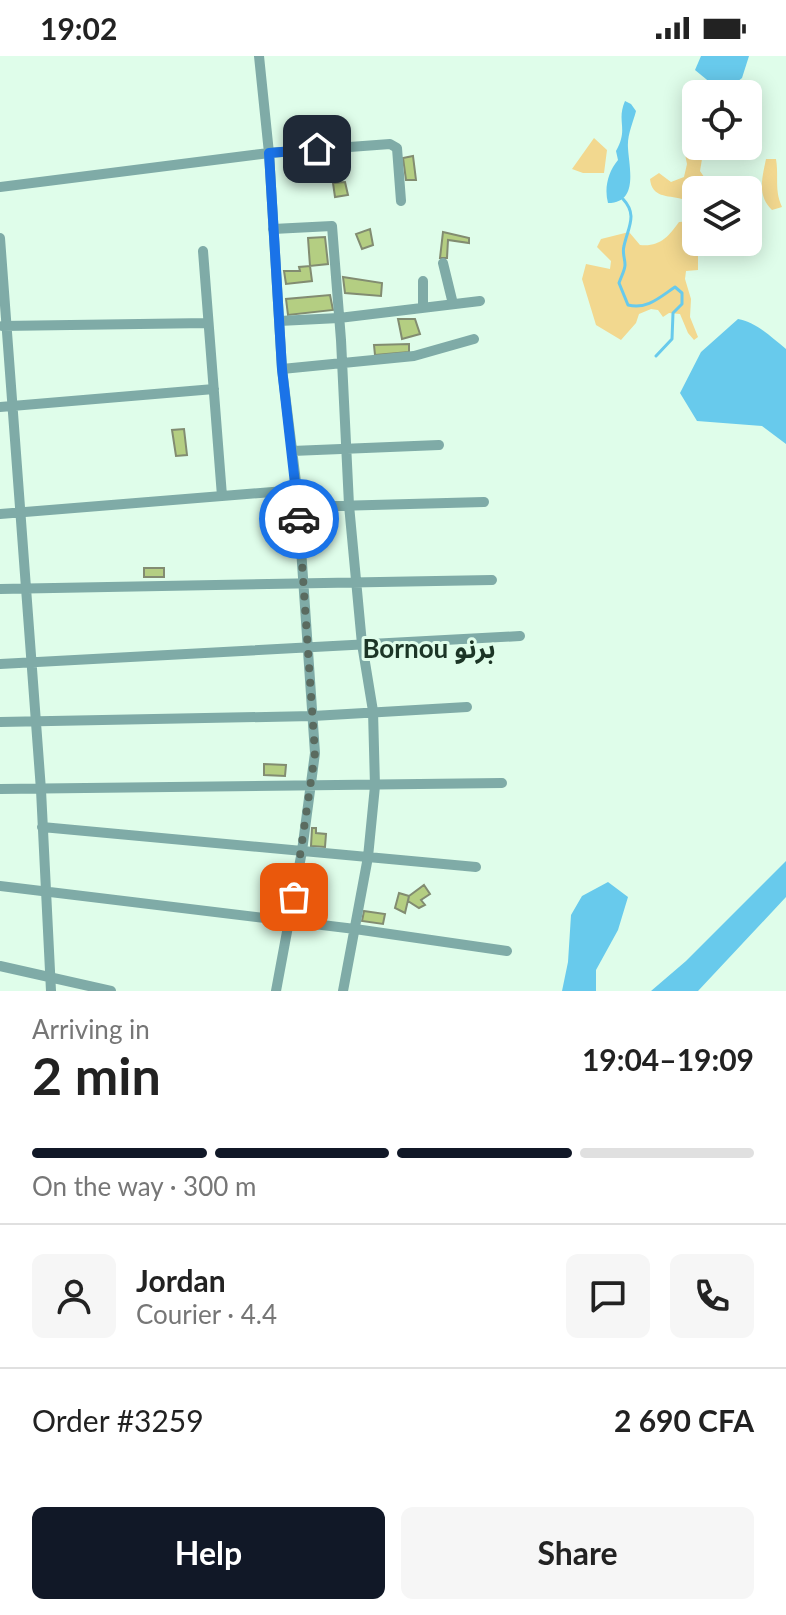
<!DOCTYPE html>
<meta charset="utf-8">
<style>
:root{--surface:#fff;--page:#f6f6f6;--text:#222;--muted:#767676;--line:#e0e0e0;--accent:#111827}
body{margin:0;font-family:Lato,"Noto Sans Arabic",sans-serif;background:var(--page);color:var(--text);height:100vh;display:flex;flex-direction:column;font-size:30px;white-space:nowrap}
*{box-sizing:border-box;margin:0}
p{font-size:26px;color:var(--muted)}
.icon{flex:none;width:44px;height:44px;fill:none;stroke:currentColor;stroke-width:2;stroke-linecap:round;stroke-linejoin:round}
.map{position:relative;height:935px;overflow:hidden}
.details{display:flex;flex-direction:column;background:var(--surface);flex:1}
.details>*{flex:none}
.buttons{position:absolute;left:682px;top:24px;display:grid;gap:16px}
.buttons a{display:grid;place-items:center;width:80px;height:80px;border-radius:12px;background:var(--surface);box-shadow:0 4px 20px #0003;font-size:40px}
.pin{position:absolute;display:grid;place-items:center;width:68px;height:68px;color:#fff;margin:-34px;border-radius:16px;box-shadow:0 4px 12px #0006}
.courier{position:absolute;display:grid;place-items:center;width:80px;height:80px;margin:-40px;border:6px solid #1a73e8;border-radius:50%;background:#fff;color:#222;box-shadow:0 2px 10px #0007}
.summary em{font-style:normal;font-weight:700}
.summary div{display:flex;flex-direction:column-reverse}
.summary{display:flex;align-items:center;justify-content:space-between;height:136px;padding:0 32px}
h1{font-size:52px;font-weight:700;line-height:60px}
.bar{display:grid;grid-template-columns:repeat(4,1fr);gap:12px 8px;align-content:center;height:96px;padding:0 32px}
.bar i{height:10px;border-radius:6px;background:var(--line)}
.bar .selected{background:var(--accent)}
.bar p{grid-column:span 4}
.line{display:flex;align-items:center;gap:20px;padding:0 32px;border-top:2px solid var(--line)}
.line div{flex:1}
.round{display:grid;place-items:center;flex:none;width:84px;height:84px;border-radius:12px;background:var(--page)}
.button{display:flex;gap:16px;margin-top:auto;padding:16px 32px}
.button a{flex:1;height:92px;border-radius:12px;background:var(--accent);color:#fff;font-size:32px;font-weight:700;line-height:92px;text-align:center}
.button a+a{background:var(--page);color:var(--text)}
.status{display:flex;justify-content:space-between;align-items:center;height:56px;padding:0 40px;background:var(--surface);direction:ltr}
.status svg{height:22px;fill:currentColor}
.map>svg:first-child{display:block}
.green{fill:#f2d88f}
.water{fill:#68caec}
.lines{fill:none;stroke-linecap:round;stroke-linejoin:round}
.stream{stroke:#68caec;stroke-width:3}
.building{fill:#b4ce82;stroke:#828c71;stroke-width:2}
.minor{stroke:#7faba7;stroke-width:10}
.done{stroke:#5a6b60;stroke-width:8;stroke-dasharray:0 14.4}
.route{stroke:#1a73e8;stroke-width:10}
.labels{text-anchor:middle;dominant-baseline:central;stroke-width:6;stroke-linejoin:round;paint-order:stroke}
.quarter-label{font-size:26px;font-weight:bold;fill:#1c3526;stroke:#dffdea}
</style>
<div class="status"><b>19:02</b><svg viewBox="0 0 49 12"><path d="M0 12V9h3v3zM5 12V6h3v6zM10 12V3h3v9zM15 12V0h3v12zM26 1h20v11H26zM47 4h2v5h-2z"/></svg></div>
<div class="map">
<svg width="786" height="935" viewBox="0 0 786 935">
<rect width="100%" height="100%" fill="#dffdea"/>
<path class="green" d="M 594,82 L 607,94 L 604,117 L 583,117 L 572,113 Z
M 682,84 L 696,84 L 696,90 L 699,90 L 703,97 L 700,115 L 713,134 L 696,134 L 696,186 L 701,190 L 698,200 L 698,214 L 686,215 L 685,223 L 691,243 L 690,261 L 698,281 L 694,284 L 688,277 L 680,258 L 669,257 L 663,261 L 658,254 L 651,253 L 639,258 L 636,267 L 621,284 L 596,269 L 582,223 L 586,208 L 610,213 L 611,205 L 597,191 L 601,183 L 629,176 L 640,189 C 660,191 668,181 679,166 L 696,165 L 682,143 C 667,139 652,142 650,123 L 659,117 L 671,126 L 684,121 L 687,108 Z
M 766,103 L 776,103 C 779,121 774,134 782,151 L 772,154 C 757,140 762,122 766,103 Z"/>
<path class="water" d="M 701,0 L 749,0 L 742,22 L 723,37 L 695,14 Z
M 625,45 L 631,48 L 636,55 C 633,67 627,79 628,92 C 629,111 639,147 608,147 C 604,132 608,116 618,104 L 616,95 C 629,72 616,66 625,45 Z
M 738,263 C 756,266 771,281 786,293 L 786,388 L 762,370 L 697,365 L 680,337 L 701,296 Z
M 786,805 L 786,841 L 698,935 L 651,935 L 686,905 Z
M 608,826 L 628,841 L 618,874 L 596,914 L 596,935 L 562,935 L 568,906 L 571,859 L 582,840 Z"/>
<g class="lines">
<path class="stream" d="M 623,143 C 638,159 628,171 624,190 C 622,197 625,202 625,209 C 625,214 621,221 619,227 L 628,249 C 647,254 660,241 675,231 L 682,237 L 682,248 L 673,257 L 672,283 L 656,300"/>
</g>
<path class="building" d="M 413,100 L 416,124 L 406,124 L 403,102 Z
M 345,101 L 344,121 L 329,123 L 326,102 Z
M 345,126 L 348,139 L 335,141 L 333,127 Z
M 370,173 L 373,189 L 362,193 L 356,178 Z
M 443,176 L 469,182 L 469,187 L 448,184 L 447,202 L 440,202 Z
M 325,181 L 328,208 L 310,210 L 308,182 Z
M 310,210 L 312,225 L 286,228 L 284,215 L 300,215 L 299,211 Z
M 343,221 L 382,227 L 381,240 L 345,237 Z
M 330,239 L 333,254 L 288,259 L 286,243 Z
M 398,263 L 415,263 L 420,278 L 402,283 Z
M 409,288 L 409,296 L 375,299 L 374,289 Z
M 184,373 L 187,399 L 176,400 L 172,374 Z
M 276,438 L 283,438 L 285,471 L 278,471 Z
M 144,512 L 164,512 L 164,521 L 144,521 Z
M 264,708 L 286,709 L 285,720 L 264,719 Z
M 312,772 L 316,772 L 316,777 L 326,778 L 325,791 L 311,790 Z
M 424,829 L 430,838 L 421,844 L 425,849 L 419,852 L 408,845 L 409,840 Z
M 399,837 L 409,840 L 405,857 L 395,852 Z
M 364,855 L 385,858 L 383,868 L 362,865 Z"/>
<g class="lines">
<path class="minor" d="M 259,0 L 269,97 L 282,313 L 297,434 L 315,697 L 302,795 L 276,935
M 0,131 L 269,97 L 390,88 L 397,92 L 401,145
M 273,173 L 332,170 L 341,284 L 349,449 L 362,588 L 373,655 L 375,730 L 368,801 L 343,935
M 0,182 L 41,734 L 51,935
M 203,195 L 222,440
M 443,207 L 453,248
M 423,225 L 423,252
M 279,265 L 339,262 L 480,245
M 2,270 L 208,267
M 282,313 L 414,300 L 474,283
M 0,351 L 214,333
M 292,395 L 439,389
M 298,451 L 484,446
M 0,458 L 297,434
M 0,533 L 492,524
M 0,608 L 520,580
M 0,666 L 313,660 L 467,651
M 0,733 L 502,727
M 42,771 L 476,811
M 0,830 L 355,873 L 507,895
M 0,910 L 111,935"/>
</g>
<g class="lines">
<path class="done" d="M 294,841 L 315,697 L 299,463"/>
<path class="route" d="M 299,463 L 282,313 L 269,97 L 317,93"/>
</g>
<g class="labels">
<g class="quarter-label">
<text x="429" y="592">Bornou برنو</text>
</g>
</g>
</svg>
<div class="buttons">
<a><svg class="icon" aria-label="locate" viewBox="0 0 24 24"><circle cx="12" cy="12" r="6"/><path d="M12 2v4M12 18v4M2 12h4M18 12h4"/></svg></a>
<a><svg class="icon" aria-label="layers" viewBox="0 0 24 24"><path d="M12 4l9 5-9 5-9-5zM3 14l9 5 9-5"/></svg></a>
</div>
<div class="pin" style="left:294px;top:841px;background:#ea580c"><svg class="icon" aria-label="bag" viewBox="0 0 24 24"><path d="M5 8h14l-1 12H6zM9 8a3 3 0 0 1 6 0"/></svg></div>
<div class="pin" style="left:317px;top:93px;background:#1f2937"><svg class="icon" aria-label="home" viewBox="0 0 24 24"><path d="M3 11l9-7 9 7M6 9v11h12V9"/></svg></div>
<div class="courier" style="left:299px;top:463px"><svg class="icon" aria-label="car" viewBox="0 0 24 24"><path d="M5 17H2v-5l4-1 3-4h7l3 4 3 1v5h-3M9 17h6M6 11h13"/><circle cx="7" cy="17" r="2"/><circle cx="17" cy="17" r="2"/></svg></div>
</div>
<section class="details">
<div class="summary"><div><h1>2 min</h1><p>Arriving in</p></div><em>19:04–19:09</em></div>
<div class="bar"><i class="selected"></i><i class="selected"></i><i class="selected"></i><i></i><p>On the way · 300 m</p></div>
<div class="line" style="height:144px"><a class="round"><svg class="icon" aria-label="person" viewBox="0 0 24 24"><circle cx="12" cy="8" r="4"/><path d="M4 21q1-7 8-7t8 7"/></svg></a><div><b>Jordan</b><p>Courier · 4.4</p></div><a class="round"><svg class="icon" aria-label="chat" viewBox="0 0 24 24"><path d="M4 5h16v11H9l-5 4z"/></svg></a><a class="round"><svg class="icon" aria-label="phone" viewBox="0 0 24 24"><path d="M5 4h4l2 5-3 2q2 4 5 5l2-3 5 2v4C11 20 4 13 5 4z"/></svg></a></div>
<div class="line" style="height:104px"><div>Order #3259</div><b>2 690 CFA</b></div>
<div class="button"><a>Help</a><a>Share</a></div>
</section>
